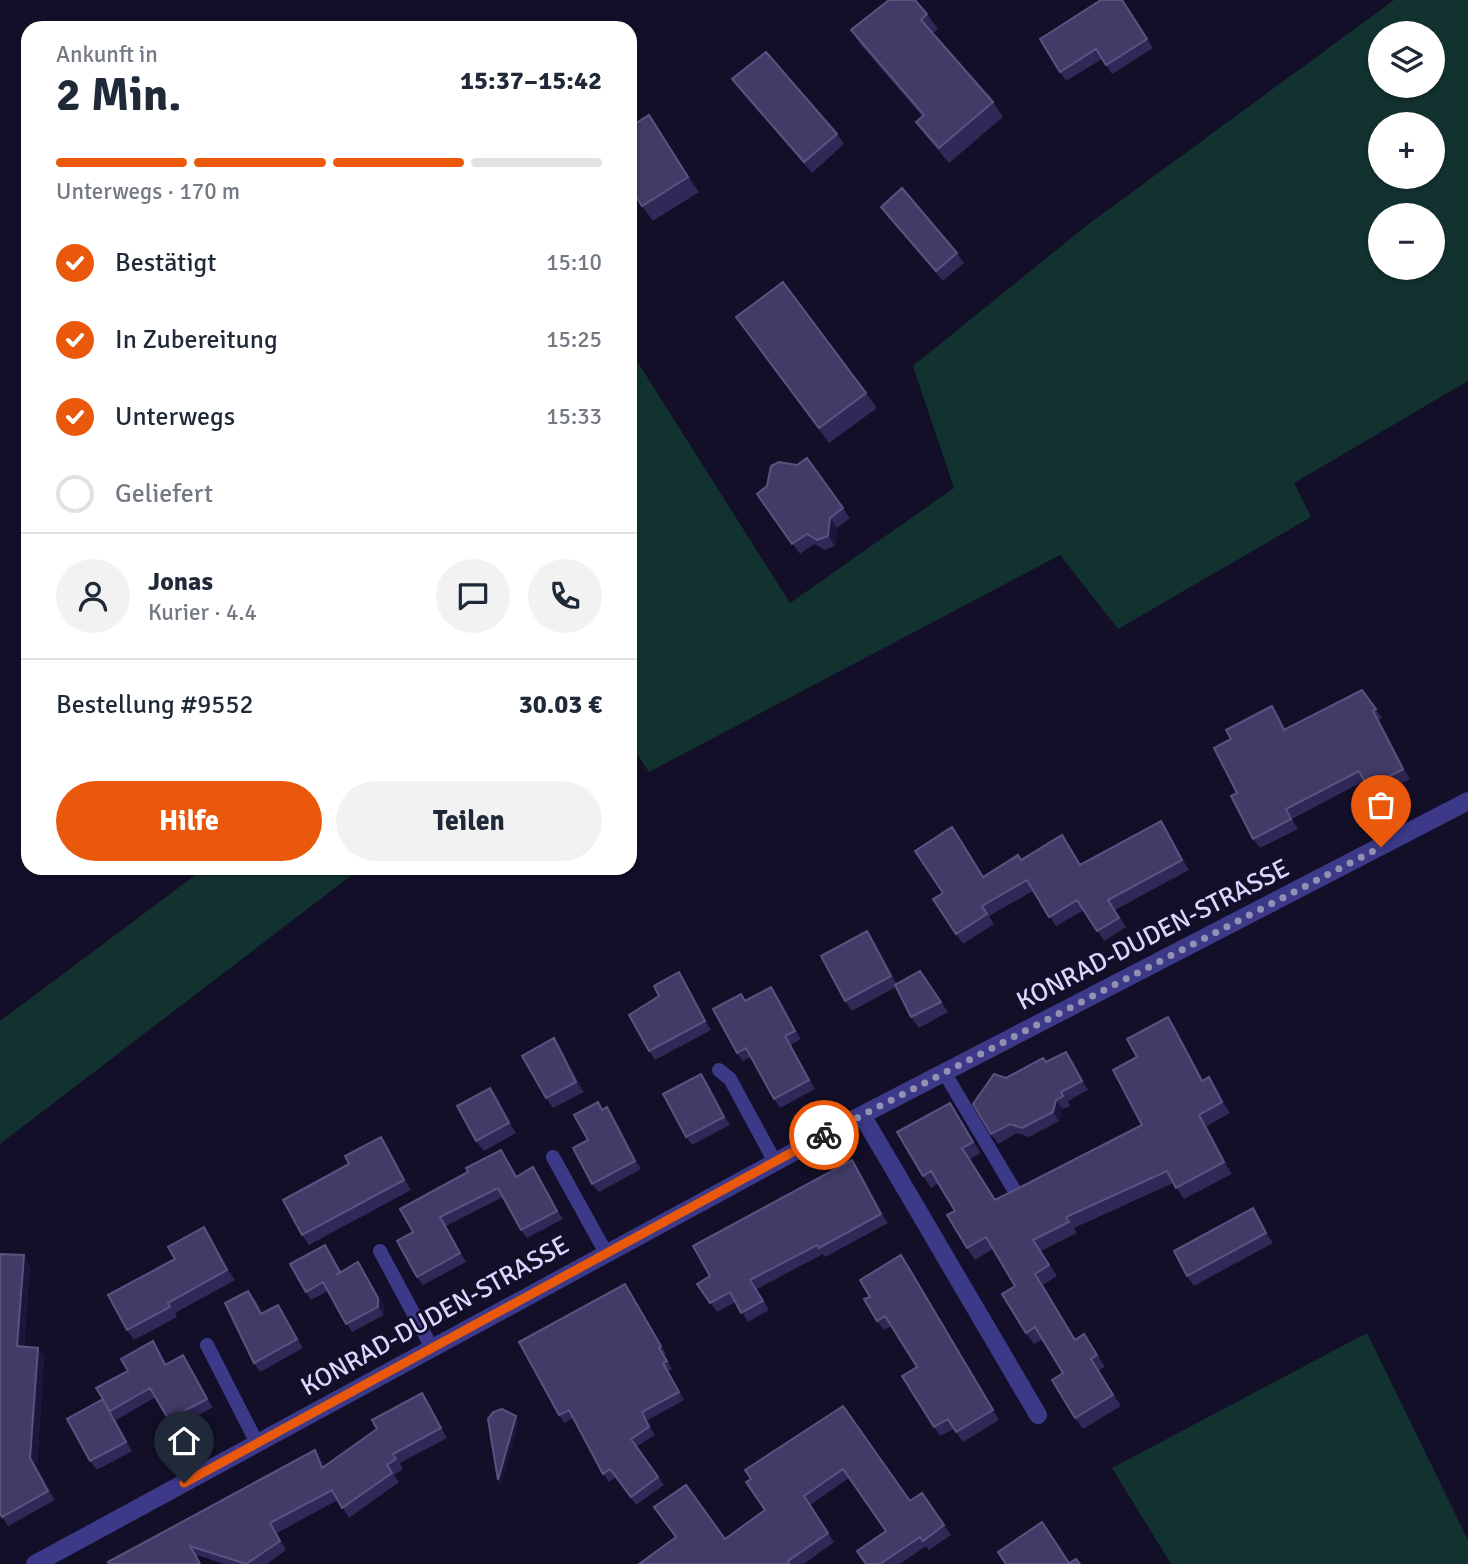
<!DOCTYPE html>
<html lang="de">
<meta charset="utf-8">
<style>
:root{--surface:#fff;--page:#f2f2f3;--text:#1f2937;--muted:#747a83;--line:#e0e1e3;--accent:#ea580c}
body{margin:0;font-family:Signika,sans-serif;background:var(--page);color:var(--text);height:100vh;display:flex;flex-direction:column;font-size:26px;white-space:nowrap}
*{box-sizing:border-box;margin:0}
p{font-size:23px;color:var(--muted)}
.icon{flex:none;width:38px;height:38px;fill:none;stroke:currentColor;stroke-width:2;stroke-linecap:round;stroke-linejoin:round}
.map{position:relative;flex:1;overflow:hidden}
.sheet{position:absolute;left:21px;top:21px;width:616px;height:854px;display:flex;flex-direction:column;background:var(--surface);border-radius:21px;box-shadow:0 2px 5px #0004}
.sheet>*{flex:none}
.tools{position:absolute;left:1368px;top:21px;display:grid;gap:14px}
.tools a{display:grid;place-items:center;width:77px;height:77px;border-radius:50%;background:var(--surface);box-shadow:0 2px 5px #0004;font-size:35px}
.pin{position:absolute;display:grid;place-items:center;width:60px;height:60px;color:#fff;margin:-72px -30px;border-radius:50% 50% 50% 0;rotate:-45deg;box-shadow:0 0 7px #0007}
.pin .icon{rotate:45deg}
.courier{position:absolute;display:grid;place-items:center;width:70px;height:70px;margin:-35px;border:5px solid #ea580c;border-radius:50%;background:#fff;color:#222;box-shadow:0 2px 9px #0007}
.overview em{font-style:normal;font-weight:800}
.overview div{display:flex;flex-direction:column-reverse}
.overview{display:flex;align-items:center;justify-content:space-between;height:119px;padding:0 35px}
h1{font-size:46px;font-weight:800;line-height:52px}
.bar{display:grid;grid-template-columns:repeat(4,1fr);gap:10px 7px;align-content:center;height:84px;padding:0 35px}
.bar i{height:9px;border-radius:5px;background:var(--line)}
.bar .on{background:var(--accent)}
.bar p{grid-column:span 4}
.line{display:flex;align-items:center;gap:18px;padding:0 35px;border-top:2px solid var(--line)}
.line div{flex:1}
.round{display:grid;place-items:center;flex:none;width:74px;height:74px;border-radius:37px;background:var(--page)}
ol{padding:0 35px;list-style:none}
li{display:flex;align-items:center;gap:21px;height:77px}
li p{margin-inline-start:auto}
li .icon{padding:7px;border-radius:50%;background:var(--accent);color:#fff;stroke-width:4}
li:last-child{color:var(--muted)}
li i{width:38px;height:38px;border:4px solid var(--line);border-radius:50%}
.cta{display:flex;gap:14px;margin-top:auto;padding:14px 35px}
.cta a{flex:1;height:80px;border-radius:42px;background:var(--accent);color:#fff;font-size:28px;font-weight:800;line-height:80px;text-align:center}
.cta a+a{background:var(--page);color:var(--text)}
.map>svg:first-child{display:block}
.green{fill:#123230;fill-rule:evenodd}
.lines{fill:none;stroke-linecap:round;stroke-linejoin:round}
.service{stroke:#3b3988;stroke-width:14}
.minor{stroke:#3b3988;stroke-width:18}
.wall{fill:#302856}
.shaded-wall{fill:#1d163c}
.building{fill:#423b68;stroke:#5a5380;stroke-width:2}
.done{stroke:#9490b4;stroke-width:7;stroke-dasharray:0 12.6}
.route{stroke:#ea580c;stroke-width:9}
.labels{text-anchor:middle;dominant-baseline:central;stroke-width:5;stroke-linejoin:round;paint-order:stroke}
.street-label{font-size:26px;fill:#dad6ff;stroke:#130f28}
</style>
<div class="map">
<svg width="1468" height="1564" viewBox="0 0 1468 1564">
<rect width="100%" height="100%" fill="#130f28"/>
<path class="green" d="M 1394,0 L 1468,0 L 1468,381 L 1294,483 L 1311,517 L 1118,629 L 1060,555 L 649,772 L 630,744 L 630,350 L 790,603 L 954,488 L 913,366 L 1086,226 ZM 1433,33 L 1433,86 L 1381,86 L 1381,33 ZM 1433,124 L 1433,177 L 1381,177 L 1381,124 ZM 1381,215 L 1433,215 L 1433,268 L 1381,268 Z
M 205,868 L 361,868 L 0,1144 L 0,1021 Z
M 1367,1333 L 1468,1540 L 1468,1564 L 1171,1564 L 1112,1468 Z"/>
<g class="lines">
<path class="service" d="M 719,1070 L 730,1079 L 775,1162
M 944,1072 L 1013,1188
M 553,1157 L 606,1253
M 380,1251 L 432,1348
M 207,1345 L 257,1443"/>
<path class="minor" d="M 862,1115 L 1038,1415
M 35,1564 L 862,1115 L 1468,801"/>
</g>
<path class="wall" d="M 1123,0 L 1153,48 L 1112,74 L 1102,59 L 1066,81 L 1060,72 Z
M 927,14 L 938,29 L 933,33 L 993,102 L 1003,117 L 949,163 L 927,137 L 916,122 L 922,116 L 861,45 L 851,30 Z
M 732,79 L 837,134 L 844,144 L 812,173 L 740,90 Z
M 659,130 L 699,192 L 653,221 L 642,206 Z
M 881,207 L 957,253 L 964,263 L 943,281 L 888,217 Z
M 736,317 L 866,393 L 877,408 L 829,443 Z
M 807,458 L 850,518 L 837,528 L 835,546 L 825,550 L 814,544 L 800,554 L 757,494 Z
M 1362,690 L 1382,718 L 1379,720 L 1410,779 L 1374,797 L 1364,781 L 1292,819 L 1298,829 L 1260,848 L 1253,839 L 1237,793 L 1231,739 L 1272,706 L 1279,715 L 1286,729 Z
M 1168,831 L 1189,870 L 1115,910 L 1126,927 L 1104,941 L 1084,910 L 1056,926 L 1033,891 L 989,916 L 994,924 L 963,944 L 956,934 L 984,876 L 1021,859 L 1062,835 L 1080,864 Z
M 874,941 L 897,984 L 920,971 L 948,1012 L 919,1028 L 911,1017 L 896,987 L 852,1011 L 845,1001 Z
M 679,972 L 685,981 L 711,1030 L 655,1060 L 649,1051 L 659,996 Z
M 778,996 L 801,1039 L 791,1045 L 815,1089 L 780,1108 L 774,1099 L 751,1057 L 743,1061 L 737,1053 L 746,1001 Z
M 1168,1017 L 1176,1029 L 1203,1080 L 1217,1089 L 1230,1113 L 1207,1126 L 1232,1174 L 1184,1199 L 1173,1183 L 1074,1228 L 1077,1233 L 1041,1251 L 1057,1276 L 1043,1285 L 1075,1339 L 1092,1346 L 1105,1367 L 1099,1370 L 1121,1406 L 1083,1429 L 1075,1418 L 1063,1373 L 1043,1339 L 1034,1344 L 1026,1333 L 1015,1286 L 993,1249 L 975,1260 L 967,1248 L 955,1211 L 938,1183 L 931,1188 L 923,1176 L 950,1103 L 981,1153 L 970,1159 L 995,1199 L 1142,1125 L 1137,1057 Z
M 554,1038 L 561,1049 L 584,1092 L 553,1108 L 546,1098 Z
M 1073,1061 L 1088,1090 L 1068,1101 L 1070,1106 L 1063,1109 L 1059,1121 L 1029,1137 L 1017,1133 L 998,1144 L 991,1134 L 1006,1078 L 1046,1062 Z
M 707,1082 L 730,1125 L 692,1145 L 686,1137 Z
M 490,1088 L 498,1098 L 516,1133 L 484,1151 L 476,1141 Z
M 607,1107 L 613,1116 L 641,1169 L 599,1192 L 592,1184 L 588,1140 L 603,1110 Z
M 381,1137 L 388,1147 L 411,1190 L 309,1245 L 302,1235 Z
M 501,1150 L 517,1176 L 533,1167 L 539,1176 L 563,1219 L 527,1238 L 521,1230 L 503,1197 L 446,1226 L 466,1262 L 423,1285 L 417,1277 L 413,1232 Z
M 858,1169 L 888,1223 L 825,1257 L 823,1254 L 757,1289 L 769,1310 L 748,1322 L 736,1302 L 717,1312 L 697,1284 L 710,1276 Z
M 1253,1208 L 1260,1219 L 1273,1243 L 1194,1286 L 1187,1276 Z
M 204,1227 L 211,1238 L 235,1280 L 175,1313 L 177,1317 L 134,1340 L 127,1330 L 175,1259 Z
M 325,1245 L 341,1272 L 358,1262 L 384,1306 L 384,1315 L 352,1332 L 328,1291 L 311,1300 L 306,1292 Z
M 901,1255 L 999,1420 L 963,1442 L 954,1429 L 940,1436 L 934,1427 L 917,1367 L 891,1326 L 884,1330 L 877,1321 L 870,1297 Z
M 30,1265 L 24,1346 L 38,1348 L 44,1357 L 37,1467 L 55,1500 L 8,1526 L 0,1513 Z
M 630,1292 L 666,1354 L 664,1355 L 672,1369 L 668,1371 L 684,1400 L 648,1420 L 655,1435 L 636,1447 L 664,1485 L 636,1505 L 616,1477 L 609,1482 L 603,1474 L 573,1418 L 564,1423 L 559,1415 Z
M 255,1299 L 262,1313 L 284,1314 L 303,1348 L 260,1372 L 254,1363 Z
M 153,1341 L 167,1364 L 189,1364 L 213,1407 L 189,1421 L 182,1441 L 156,1397 L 116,1420 L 115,1418 L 132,1451 L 97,1470 L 90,1461 L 103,1399 Z
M 422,1393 L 428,1402 L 447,1438 L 400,1463 L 403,1469 L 394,1475 L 399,1482 L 349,1518 L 338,1500 L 277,1533 L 286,1550 L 267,1564 L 224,1564 L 197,1555 L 201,1564 L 109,1564 L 315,1450 L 322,1460 L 324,1467 L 377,1429 Z
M 843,1406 L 910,1501 L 922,1493 L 951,1535 L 929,1550 L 926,1546 L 900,1564 L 866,1564 L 886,1531 L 849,1478 L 810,1505 L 834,1542 L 804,1564 L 639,1564 L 725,1539 L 765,1510 Z"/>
<path class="shaded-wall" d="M 649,115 L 659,130 L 699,192 L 688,177 Z
M 830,518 L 837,528 L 835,546 L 828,536 Z
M 1272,706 L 1279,715 L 1291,739 L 1284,730 Z
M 1373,711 L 1379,720 L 1410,779 L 1403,769 Z
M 1161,821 L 1168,831 L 1189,870 L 1182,860 Z
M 867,931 L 874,941 L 898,986 L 891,976 Z
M 679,972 L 685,981 L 711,1030 L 705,1021 Z
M 771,987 L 778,996 L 801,1039 L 795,1031 Z
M 1168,1017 L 1176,1029 L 1210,1093 L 1202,1081 Z
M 785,1036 L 791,1045 L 815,1089 L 809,1080 Z
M 554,1038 L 561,1049 L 584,1092 L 576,1082 Z
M 1066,1052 L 1073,1061 L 1088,1090 L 1082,1081 Z
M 701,1074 L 707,1082 L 730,1125 L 724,1117 Z
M 1209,1077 L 1217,1089 L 1230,1113 L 1222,1102 Z
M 490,1088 L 498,1098 L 516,1133 L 509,1123 Z
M 1056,1100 L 1063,1109 L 1059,1121 L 1053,1112 Z
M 950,1103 L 958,1115 L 981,1153 L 973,1142 Z
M 607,1107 L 613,1116 L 641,1169 L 635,1161 Z
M 1199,1115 L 1207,1126 L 1232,1174 L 1224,1162 Z
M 381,1137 L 388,1147 L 411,1190 L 404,1180 Z
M 852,1160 L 858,1169 L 888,1223 L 881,1214 Z
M 533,1167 L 539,1176 L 563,1219 L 557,1211 Z
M 1253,1208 L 1260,1219 L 1273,1243 L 1266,1233 Z
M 440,1217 L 446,1226 L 466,1262 L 460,1253 Z
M 204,1227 L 211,1238 L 235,1280 L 227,1270 Z
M 24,1255 L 30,1265 L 23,1355 L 17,1346 Z
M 901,1255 L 908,1264 L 999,1420 L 993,1410 Z
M 358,1262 L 384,1306 L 384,1315 L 378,1307 Z
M 1035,1274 L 1043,1285 L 1083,1351 L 1075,1340 Z
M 278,1305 L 284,1314 L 303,1348 L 297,1339 Z
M 153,1341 L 159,1350 L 172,1374 L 165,1365 Z
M 38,1348 L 44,1357 L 37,1467 L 55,1500 L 48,1491 L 30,1458 Z
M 183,1355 L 189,1364 L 213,1407 L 207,1399 Z
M 1091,1359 L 1099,1370 L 1121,1406 L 1113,1395 Z
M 663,1363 L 668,1371 L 684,1400 L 679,1392 Z
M 422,1393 L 428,1402 L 447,1438 L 441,1428 Z
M 110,1411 L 115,1418 L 132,1451 L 126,1442 Z
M 182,1412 L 189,1421 L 182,1441 L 176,1432 Z
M 642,1412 L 648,1420 L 655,1435 L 649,1427 Z
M 516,1416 L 519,1421 L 501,1486 L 498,1480 Z
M 315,1450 L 322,1460 L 329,1478 L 322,1468 Z
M 270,1523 L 277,1533 L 286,1550 L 280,1541 Z"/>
<path class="building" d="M 889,0 L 915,0 L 927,14 L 921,20 L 993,102 L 939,148 L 916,122 L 924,115 L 851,30 Z
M 1101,0 L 1122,0 L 1147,39 L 1106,65 L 1096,49 L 1060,72 L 1040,39 Z
M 766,52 L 837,134 L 804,162 L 732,79 Z
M 649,115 L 688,177 L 642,206 L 630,187 L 630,127 Z
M 902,188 L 957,253 L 936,271 L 881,207 Z
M 783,282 L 866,393 L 819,428 L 736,317 Z
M 807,458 L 843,508 L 830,518 L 828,536 L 817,540 L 807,534 L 792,544 L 757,494 L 767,486 L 771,466 L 779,462 L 797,465 Z
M 1362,690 L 1376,709 L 1373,711 L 1403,769 L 1368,788 L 1359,771 L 1286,809 L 1291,819 L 1253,839 L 1231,796 L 1237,793 L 1214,748 L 1231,739 L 1226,730 L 1272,706 L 1284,730 Z
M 1161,821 L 1182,860 L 1108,900 L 1119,918 L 1097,931 L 1077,900 L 1049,917 L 1027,880 L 982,906 L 987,914 L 956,934 L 933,899 L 943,893 L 915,851 L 952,827 L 983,877 L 1018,855 L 1021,860 L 1062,835 L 1080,865 Z
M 867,931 L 891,976 L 845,1001 L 821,956 Z
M 920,971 L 941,1002 L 911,1017 L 895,985 Z
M 679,972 L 705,1021 L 649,1051 L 629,1015 L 659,996 L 654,986 Z
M 771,987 L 795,1031 L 785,1036 L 809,1080 L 774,1099 L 746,1048 L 737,1053 L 713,1009 L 741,994 L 745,1001 Z
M 1168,1017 L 1202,1081 L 1209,1077 L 1222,1102 L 1199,1115 L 1224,1162 L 1176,1188 L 1167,1171 L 1066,1217 L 1069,1222 L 1033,1240 L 1049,1265 L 1035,1274 L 1075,1340 L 1084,1334 L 1097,1355 L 1091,1359 L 1113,1395 L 1075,1418 L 1052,1380 L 1063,1373 L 1035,1327 L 1026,1333 L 1002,1294 L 1015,1286 L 986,1237 L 967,1248 L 947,1215 L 955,1211 L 931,1171 L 923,1176 L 897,1132 L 950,1103 L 973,1142 L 962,1148 L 995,1200 L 1142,1125 L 1113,1070 L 1137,1057 L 1127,1039 Z
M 554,1038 L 576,1082 L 546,1098 L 522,1056 Z
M 1066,1052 L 1082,1081 L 1061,1092 L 1063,1096 L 1056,1100 L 1053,1112 L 1022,1128 L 1010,1124 L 991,1134 L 973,1104 L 994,1074 L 1006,1078 L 1043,1058 L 1046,1062 Z
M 701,1074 L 724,1117 L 686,1137 L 663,1094 Z
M 490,1088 L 509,1123 L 476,1141 L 457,1106 Z
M 598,1102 L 602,1110 L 607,1107 L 635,1161 L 592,1184 L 573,1148 L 588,1140 L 574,1115 Z
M 381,1137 L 404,1180 L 302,1235 L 283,1200 L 349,1164 L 345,1156 Z
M 501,1150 L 516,1177 L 533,1167 L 557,1211 L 521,1230 L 498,1188 L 440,1217 L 460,1253 L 417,1277 L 397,1241 L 413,1232 L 400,1209 L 468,1172 L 466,1168 Z
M 852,1160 L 881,1214 L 819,1248 L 817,1245 L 750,1280 L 763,1301 L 741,1313 L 730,1292 L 710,1303 L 697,1284 L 710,1276 L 693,1246 Z
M 1253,1208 L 1266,1233 L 1187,1276 L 1174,1251 Z
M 204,1227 L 227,1270 L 168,1303 L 170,1307 L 127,1330 L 108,1295 L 175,1259 L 168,1247 Z
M 325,1245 L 340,1272 L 336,1275 L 358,1262 L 378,1298 L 378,1307 L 346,1324 L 323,1282 L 306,1292 L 290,1264 Z
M 0,1254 L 24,1255 L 17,1346 L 38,1348 L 30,1458 L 48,1491 L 2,1517 L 0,1513 Z
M 901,1255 L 993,1410 L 956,1432 L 948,1419 L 934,1427 L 902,1376 L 917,1367 L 885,1316 L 877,1321 L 864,1299 L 870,1297 L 860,1280 Z
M 625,1284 L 661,1346 L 659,1348 L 667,1361 L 663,1363 L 679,1392 L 642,1412 L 649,1427 L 631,1439 L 658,1477 L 631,1497 L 610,1469 L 603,1474 L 569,1410 L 559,1415 L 519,1342 Z
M 248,1291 L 261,1314 L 278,1305 L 297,1339 L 254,1363 L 225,1303 Z
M 153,1341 L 165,1365 L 183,1355 L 207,1399 L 182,1412 L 176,1432 L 150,1388 L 110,1411 L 103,1400 L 126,1442 L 90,1461 L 67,1419 L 103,1399 L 96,1388 L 128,1371 L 121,1359 Z
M 422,1393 L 441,1428 L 393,1454 L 396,1459 L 387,1465 L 392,1473 L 342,1508 L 332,1490 L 270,1523 L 280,1541 L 246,1564 L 190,1546 L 200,1564 L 109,1564 L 108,1562 L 315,1450 L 322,1468 L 377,1429 L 372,1420 Z
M 843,1406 L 910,1501 L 922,1493 L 944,1525 L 923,1541 L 920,1537 L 880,1564 L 866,1564 L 857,1551 L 886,1531 L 843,1469 L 804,1496 L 828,1533 L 788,1561 L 789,1564 L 639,1564 L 676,1537 L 654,1507 L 686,1485 L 725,1539 L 765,1510 L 746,1482 L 751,1479 L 745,1470 Z
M 502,1409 L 516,1416 L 498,1480 L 488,1419 L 493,1412 Z
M 1042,1522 L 1069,1563 L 1076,1559 L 1080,1564 L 1006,1564 L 998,1552 Z"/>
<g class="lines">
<path class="done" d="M 824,1135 L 1381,847"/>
<path class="route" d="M 184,1483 L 824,1135"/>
</g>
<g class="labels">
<g class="street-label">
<text transform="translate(1153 935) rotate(-27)">KONRAD-DUDEN-STRASSE</text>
<text transform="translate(435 1316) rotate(-29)">KONRAD-DUDEN-STRASSE</text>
</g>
</g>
</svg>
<div class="tools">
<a><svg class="icon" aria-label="layers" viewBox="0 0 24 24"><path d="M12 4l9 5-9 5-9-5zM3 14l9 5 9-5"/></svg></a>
<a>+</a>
<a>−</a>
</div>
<div class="pin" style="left:1381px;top:847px;background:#ea580c"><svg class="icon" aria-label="bag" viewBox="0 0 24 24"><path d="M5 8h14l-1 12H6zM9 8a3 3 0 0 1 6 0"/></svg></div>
<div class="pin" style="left:184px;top:1483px;background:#1f2937"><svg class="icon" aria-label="home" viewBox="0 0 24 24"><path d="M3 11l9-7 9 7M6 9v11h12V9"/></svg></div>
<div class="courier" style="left:824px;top:1135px"><svg class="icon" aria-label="bike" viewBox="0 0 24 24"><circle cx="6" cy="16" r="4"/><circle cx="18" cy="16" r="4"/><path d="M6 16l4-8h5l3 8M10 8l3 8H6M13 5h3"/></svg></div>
<section class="sheet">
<div class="overview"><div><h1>2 Min.</h1><p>Ankunft in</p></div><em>15:37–15:42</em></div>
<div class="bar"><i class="on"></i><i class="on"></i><i class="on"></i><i></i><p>Unterwegs · 170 m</p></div>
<ol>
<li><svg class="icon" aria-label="check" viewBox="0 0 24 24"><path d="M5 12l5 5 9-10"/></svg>Bestätigt<p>15:10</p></li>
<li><svg class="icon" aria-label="check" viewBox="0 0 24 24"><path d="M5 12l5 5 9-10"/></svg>In Zubereitung<p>15:25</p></li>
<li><svg class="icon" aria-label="check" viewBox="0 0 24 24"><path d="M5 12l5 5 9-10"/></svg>Unterwegs<p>15:33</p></li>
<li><i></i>Geliefert</li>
</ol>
<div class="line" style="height:126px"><a class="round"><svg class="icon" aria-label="person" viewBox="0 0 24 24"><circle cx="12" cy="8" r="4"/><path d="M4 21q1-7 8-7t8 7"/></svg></a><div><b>Jonas</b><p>Kurier · 4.4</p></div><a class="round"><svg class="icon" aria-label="chat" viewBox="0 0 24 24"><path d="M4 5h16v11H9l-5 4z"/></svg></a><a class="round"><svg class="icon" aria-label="phone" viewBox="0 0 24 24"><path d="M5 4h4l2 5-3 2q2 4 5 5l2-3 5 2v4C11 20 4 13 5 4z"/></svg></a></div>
<div class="line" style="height:91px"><div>Bestellung #9552</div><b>30.03 €</b></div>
<div class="cta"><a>Hilfe</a><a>Teilen</a></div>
</section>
</div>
